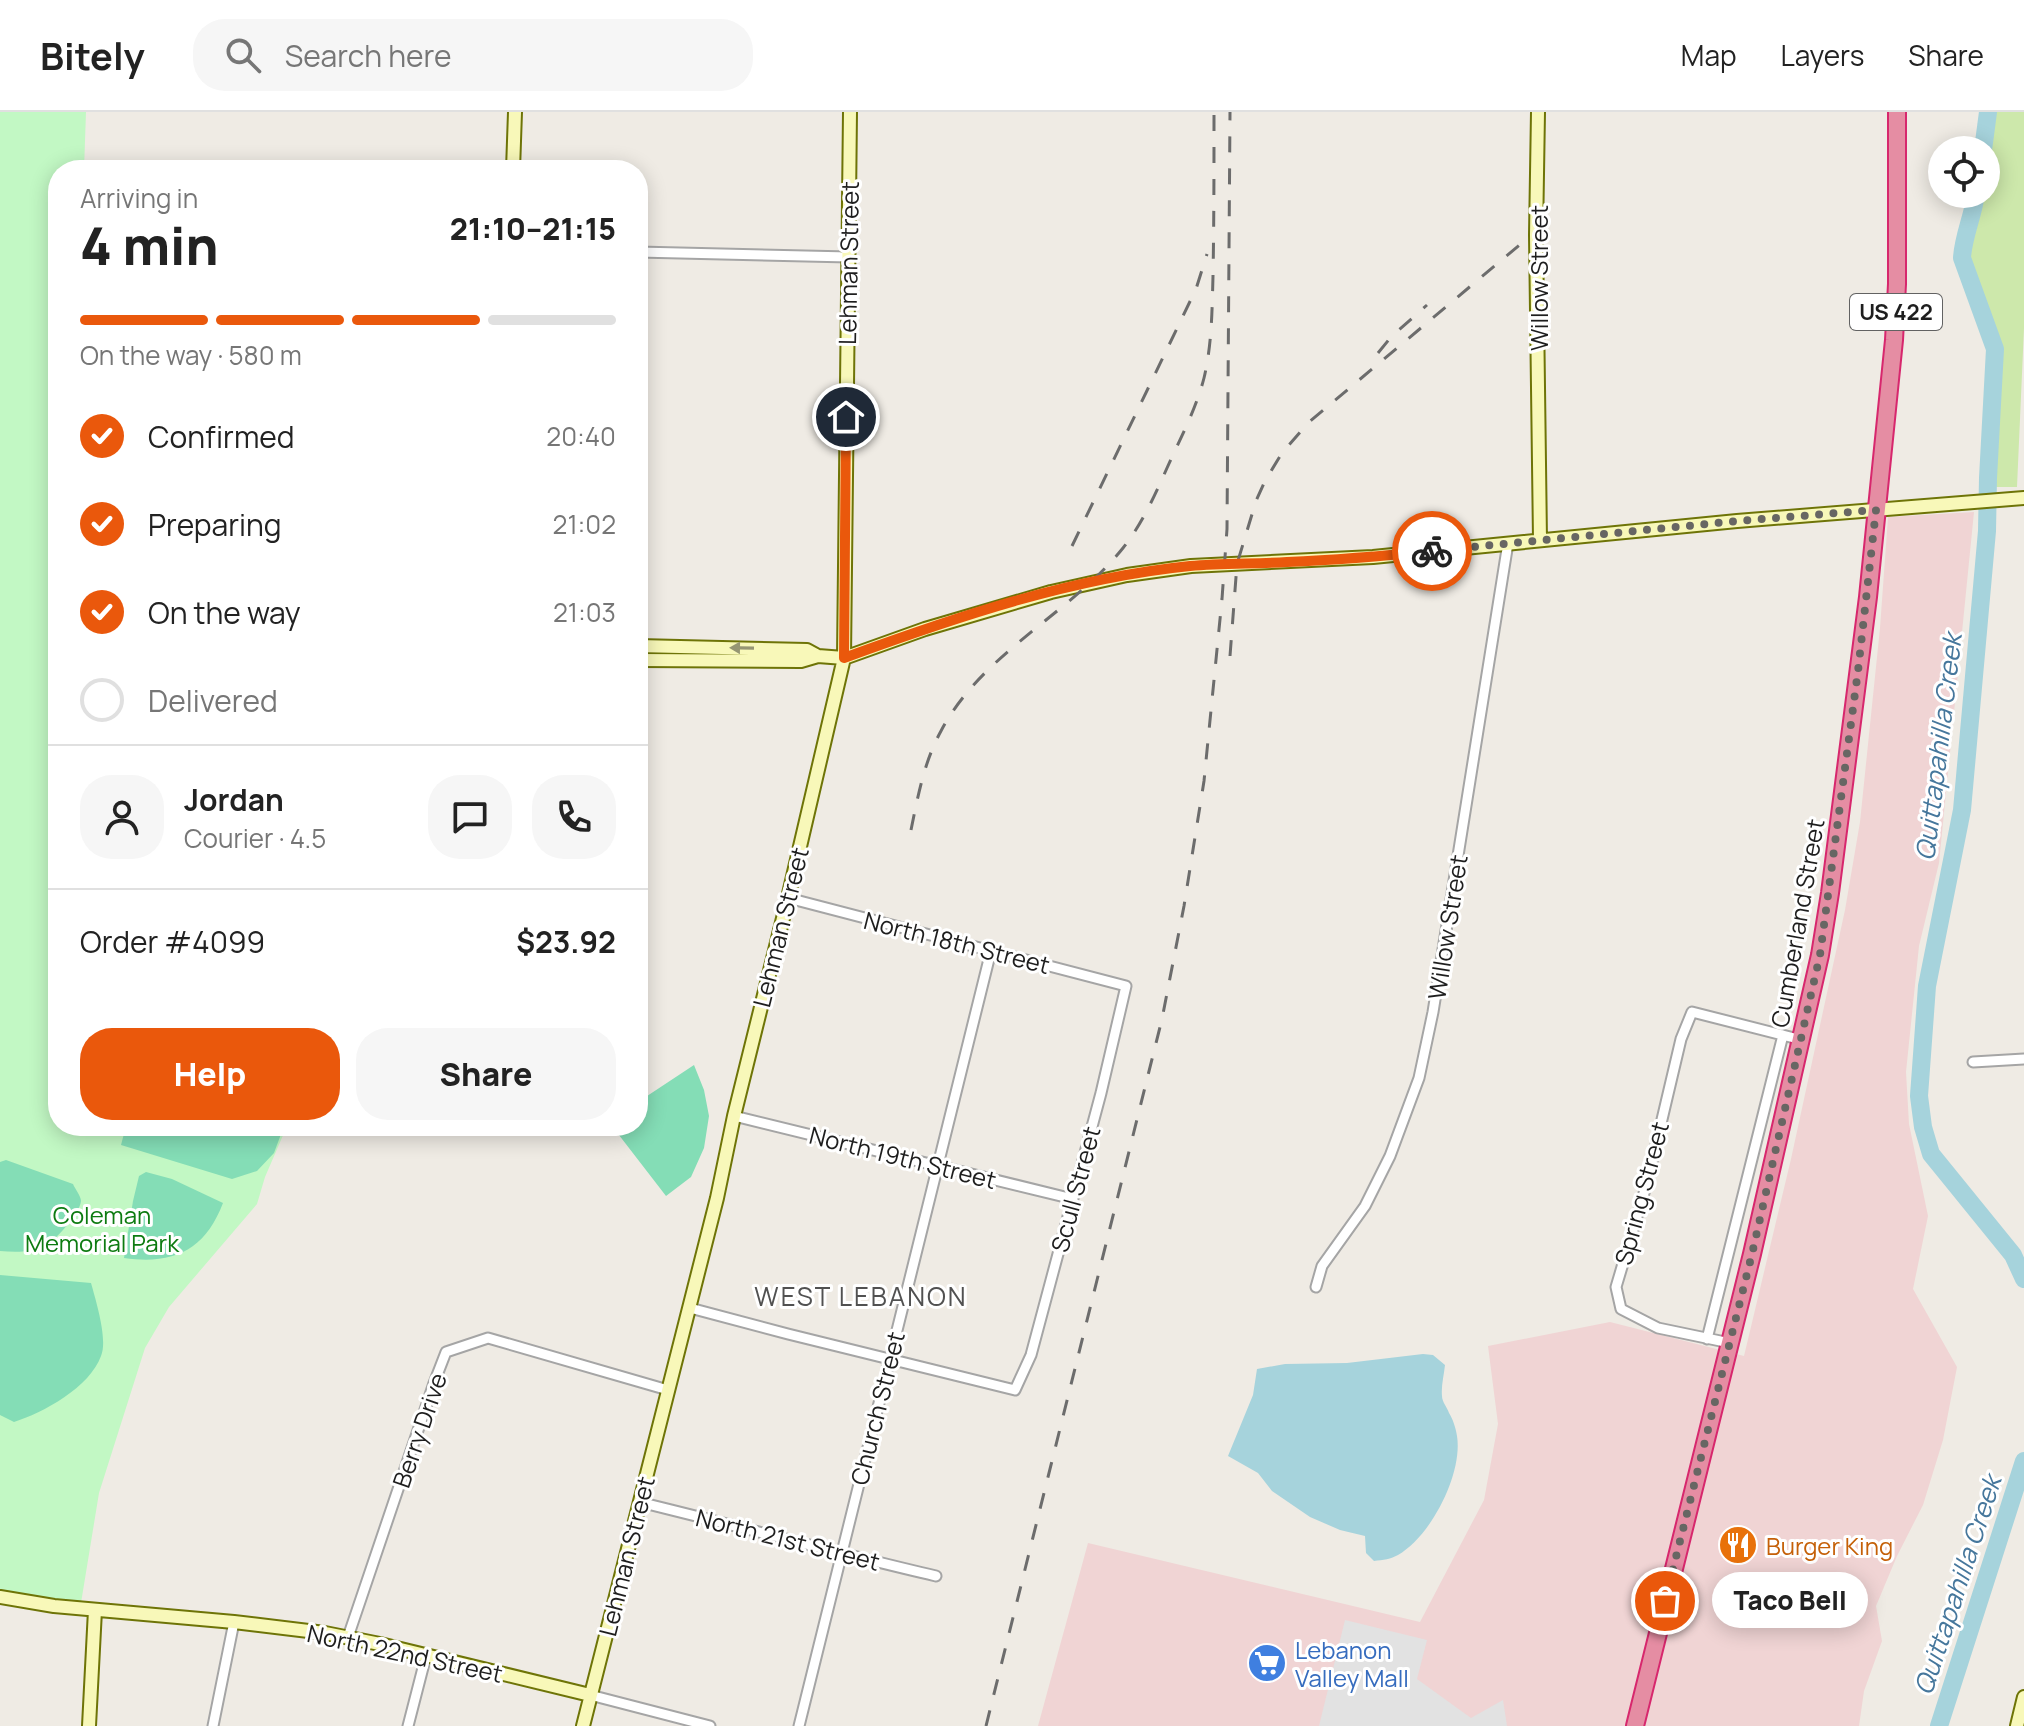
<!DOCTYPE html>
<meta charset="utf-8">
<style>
:root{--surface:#fff;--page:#f6f6f6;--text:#222;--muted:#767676;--line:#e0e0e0;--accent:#ea580c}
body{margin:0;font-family:Manrope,sans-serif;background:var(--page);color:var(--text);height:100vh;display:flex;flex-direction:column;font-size:30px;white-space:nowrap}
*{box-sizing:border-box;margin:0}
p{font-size:26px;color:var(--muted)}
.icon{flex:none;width:44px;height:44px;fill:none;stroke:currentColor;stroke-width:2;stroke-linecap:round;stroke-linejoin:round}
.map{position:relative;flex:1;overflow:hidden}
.sheet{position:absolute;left:48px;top:48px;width:600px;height:976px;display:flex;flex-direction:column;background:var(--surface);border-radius:32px;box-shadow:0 4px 20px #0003}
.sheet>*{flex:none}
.controls{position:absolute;left:1928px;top:24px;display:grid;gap:16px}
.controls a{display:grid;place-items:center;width:72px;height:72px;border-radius:50%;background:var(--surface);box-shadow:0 4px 20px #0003;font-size:40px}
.pin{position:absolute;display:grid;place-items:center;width:68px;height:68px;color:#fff;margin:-34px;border:4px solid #fff;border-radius:50%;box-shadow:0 2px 8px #0007}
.courier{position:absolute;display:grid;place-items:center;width:80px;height:80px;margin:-40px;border:6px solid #ea580c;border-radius:50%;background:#fff;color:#222;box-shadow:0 2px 10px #0007}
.bubble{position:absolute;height:56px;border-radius:28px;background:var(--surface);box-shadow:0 4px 20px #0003;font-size:26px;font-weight:800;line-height:56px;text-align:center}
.summary em{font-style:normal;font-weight:800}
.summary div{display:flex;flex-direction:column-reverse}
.summary{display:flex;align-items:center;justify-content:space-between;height:136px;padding:0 32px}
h1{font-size:52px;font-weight:800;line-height:60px}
.bar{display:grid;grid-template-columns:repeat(4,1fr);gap:12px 8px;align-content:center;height:96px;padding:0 32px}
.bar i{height:10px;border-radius:6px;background:var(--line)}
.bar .current{background:var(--accent)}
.bar p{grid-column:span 4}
.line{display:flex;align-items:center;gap:20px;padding:0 32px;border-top:2px solid var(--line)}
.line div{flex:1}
.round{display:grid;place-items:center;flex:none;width:84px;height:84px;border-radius:32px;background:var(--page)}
ol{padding:0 32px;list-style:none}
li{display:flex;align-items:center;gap:24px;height:88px}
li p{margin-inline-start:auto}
li .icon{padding:8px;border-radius:50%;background:var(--accent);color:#fff;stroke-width:4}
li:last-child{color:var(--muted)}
li i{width:44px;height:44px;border:4px solid var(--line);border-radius:50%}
.action{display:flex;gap:16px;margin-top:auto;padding:16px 32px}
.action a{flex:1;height:92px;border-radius:32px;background:var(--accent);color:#fff;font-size:32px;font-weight:800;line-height:92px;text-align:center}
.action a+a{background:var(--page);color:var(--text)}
header{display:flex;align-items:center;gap:48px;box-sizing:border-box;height:112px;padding:0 40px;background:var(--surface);border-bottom:2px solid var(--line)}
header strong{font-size:38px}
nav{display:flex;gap:44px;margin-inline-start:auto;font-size:28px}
.search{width:560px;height:72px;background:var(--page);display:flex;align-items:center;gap:20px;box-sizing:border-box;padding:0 28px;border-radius:32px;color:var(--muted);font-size:30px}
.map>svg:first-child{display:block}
.commercial{fill:#f0d4d4}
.grass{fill:#cde8ab}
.park{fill:#c2f8c4}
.pitch{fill:#84ddb6}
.parking{fill:#e2e2e2}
.water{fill:#a6d3dc}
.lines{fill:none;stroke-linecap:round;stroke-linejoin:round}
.river{stroke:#a6d3dc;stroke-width:18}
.street-casing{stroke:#a5a5a5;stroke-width:13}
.secondary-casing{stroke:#6e7407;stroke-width:16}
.highway-casing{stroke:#d7276d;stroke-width:20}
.street{stroke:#fff;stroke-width:9}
.secondary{stroke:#f8f8b9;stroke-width:12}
.highway{stroke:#e58da3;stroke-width:16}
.rail{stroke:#6c6c6c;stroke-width:3;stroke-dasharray:16 16;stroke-linecap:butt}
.oneway{fill:#969673}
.done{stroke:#676663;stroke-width:8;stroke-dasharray:0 14.4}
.route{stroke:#ea580c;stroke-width:10}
.labels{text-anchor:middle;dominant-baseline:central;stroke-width:6;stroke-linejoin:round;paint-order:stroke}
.shield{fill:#fff;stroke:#626262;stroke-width:2}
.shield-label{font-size:22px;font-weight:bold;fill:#1e1e1e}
.street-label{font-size:24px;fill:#1e1e1e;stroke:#fff}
.park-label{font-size:24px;fill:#0d7b11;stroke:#fff}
.food-label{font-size:24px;fill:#c56008;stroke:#fff;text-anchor:start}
.shop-label{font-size:24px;fill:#366cbe;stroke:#fff;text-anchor:start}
.water-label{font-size:26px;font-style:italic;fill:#46779c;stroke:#fff}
.neighbourhood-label{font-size:26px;letter-spacing:2px;fill:#515151;stroke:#fff}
</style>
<header>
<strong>Bitely</strong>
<div class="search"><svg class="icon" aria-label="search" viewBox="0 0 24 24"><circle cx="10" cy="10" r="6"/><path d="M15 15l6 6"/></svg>Search here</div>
<nav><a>Map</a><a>Layers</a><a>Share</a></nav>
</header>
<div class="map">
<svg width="2024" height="1614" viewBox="0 0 2024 1614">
<rect width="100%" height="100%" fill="#efebe4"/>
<path class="commercial" d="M 1974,400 L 1939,751 L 1919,834 L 1906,960 L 1909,1012 L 1928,1104 L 1913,1177 L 1957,1255 L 1943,1328 L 1923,1393 L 1897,1444 L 1876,1494 L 1882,1529 L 1864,1579 L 1859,1614 L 1038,1614 L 1088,1431 L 1420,1510 L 1484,1388 L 1498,1312 L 1488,1234 L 1610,1210 L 1744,1244 L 1791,1047 L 1845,798 L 1860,710 L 1880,516 L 1888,405 Z"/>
<path class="grass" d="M 1994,0 L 2024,0 L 2024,216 L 2017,375 L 1994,375 L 2001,236 L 1968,151 C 1966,129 1979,105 1982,82 L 1986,82 L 1986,55 Z"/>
<path class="park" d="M 0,0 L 86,0 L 84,58 L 58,58 L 58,1014 L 287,1014 L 265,1065 L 257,1092 L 169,1195 L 145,1236 L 99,1381 L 81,1491 L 0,1478 Z"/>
<path class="pitch" d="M 694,953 L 704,978 L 709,1004 L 704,1036 L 691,1065 L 666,1084 L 612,1014 L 638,1014 L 638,990 Z
M 126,1014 L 284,1014 L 274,1041 L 257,1059 L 232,1067 L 121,1033 Z
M 6,1048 L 73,1072 C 75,1077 81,1084 81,1089 C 80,1101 55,1129 45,1134 C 31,1141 14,1140 0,1139 L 0,1050 Z
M 146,1060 L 172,1067 L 223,1091 C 205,1138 174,1153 124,1146 L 133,1089 L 139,1064 Z
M 0,1163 L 91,1171 C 96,1189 108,1228 101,1244 C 90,1275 43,1301 14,1310 L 0,1303 Z"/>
<path class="parking" d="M 1345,1508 L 1427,1528 L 1417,1567 L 1471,1606 L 1503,1588 L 1507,1614 L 1319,1614 Z"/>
<path class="water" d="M 1423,1242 L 1433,1243 L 1445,1253 C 1444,1263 1441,1274 1442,1284 C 1442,1290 1447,1295 1449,1301 C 1453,1307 1456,1317 1457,1324 C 1463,1362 1431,1424 1398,1443 C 1391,1447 1383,1448 1374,1449 L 1366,1441 L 1365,1424 L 1340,1418 L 1310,1405 L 1272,1379 L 1258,1361 L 1228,1344 L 1253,1283 L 1257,1257 L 1285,1252 L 1347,1251 Z"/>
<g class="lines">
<path class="river" d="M 1983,38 L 1988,0
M 1976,82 C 1973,104 1963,125 1962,146 L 1995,237 L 1988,366 L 1987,419 L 1962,698 L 1927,874 L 1919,984 L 1923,1015 L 1931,1042 L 2013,1143 L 2024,1167
M 1939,1614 L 2024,1349"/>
<defs>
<path id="street" d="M 638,140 L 849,145
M 1973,950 L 2024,947
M 734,1004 L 1073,1087
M 1316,1175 L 1322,1154 L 1365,1094 L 1390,1044 L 1419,966 L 1433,900 L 1508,431
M 690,1196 L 788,1222 L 1015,1278 L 1031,1243 L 1101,981 L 1126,874 L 788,786
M 1707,1227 L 1783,923
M 1730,1231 L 1658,1216 L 1621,1197 L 1616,1175 L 1647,1071 L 1681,927 L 1692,900 L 1802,928
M 639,1390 C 738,1414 837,1441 936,1464
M 348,1525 L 434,1271 L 446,1240 L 488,1226 L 668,1278
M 590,1583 L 710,1614
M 213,1614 L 234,1510
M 408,1614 L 426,1544
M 799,1614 L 991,839"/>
<path id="secondary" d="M 1538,0 L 1536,123 L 1540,428
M 513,58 L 515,0
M 638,534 L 807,538 L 818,544
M 638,548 L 801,549 L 818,544 L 844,546 L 925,517 L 1051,480 L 1127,463 L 1191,454 L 1373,445 L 1737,409 L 2024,386
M 0,1485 L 54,1494 L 234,1510 L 325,1521 L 380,1532 L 590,1583
M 89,1614 L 95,1498
M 583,1614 L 717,1086 L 734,1004 L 788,786 L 844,546 L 850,0
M 2017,1614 L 2024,1585"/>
<path id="highway" d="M 1635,1614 L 1752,1142 L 1820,843 L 1830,781 L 1868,485 L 1894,228 L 1897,172 L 1897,0"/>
</defs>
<use href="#street" class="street-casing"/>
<use href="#secondary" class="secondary-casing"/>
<use href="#highway" class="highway-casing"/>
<use href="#street" class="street"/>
<use href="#secondary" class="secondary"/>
<use href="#highway" class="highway"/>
<path class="rail" d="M 1378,241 L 1391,225 L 1427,193
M 1072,434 L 1196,177 L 1207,142
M 1230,544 L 1237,452 L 1256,389 L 1265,369 L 1282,341 L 1308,311 L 1523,130
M 911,718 C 918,684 924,650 941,619 C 982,541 1069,503 1123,436 C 1142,412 1155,383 1167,356 C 1180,327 1196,297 1204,266 C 1212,232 1212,199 1213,164 C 1214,109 1214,55 1214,0
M 986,1614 L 1162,907 L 1184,794 L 1204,669 L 1222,487 L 1227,417 L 1230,0"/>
</g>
<defs><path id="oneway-solid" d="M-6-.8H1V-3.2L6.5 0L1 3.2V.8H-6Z" transform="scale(2)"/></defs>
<use class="oneway" href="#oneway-solid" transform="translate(742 536) rotate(-179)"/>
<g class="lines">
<path class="done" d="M 1432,439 L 1737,409 L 1876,398 L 1858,559 L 1820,843 L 1752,1142 L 1665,1489"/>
<path class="route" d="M 846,305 L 844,546 C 956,505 1071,466 1190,454 C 1222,451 1255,452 1287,450 C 1335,448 1384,444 1432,439"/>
</g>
<defs>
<symbol id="restaurant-disc" viewBox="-11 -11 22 22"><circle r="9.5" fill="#e8710a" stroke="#fff"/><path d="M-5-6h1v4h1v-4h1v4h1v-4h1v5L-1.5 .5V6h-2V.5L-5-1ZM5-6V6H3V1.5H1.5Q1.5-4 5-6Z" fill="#fff"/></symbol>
<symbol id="supermarket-disc" viewBox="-11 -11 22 22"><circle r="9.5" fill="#3f7fe0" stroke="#fff"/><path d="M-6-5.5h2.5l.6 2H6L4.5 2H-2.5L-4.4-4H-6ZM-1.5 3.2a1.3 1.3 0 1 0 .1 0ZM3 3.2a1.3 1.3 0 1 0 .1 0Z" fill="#fff"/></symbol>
</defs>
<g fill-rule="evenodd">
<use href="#restaurant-disc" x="1716" y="1411" width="44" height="44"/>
<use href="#supermarket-disc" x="1245" y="1529" width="44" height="44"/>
</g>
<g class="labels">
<rect class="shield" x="1850" y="182" width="92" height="36" rx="6"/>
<g class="shield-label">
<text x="1896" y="200">US 422</text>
</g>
<g class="street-label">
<text transform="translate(848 151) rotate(-89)">Lehman Street</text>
<text transform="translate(1538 166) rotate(-90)">Willow Street</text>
<text transform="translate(1797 811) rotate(-80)">Cumberland Street</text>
<text transform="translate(780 815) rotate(-76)">Lehman Street</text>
<text transform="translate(1447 815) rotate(-81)">Willow Street</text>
<text transform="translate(957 830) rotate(14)">North 18th Street</text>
<text transform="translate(903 1045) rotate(14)">North 19th Street</text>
<text transform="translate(1075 1077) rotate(-75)">Scull Street</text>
<text transform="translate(1641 1081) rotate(-75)">Spring Street</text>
<text transform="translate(877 1296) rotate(-76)">Church Street</text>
<text transform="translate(419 1318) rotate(-71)">Berry Drive</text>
<text transform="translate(788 1427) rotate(14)">North 21st Street</text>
<text transform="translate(626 1444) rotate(-76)">Lehman Street</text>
<text transform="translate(405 1541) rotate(12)">North 22nd Street</text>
</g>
<g class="park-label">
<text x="102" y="1102">Coleman<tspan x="102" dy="28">Memorial Park</tspan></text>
</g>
<g class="food-label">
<text x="1766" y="1433">Burger King</text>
</g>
<g class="shop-label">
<text x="1295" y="1537">Lebanon<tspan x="1295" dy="28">Valley Mall</tspan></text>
</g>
<g class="water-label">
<text transform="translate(1938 635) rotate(-83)">Quittapahilla Creek</text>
<text transform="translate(1957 1473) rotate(-72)">Quittapahilla Creek</text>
</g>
<g class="neighbourhood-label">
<text x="861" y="1184">WEST LEBANON</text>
</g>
</g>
</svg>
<div class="controls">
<a><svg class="icon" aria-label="locate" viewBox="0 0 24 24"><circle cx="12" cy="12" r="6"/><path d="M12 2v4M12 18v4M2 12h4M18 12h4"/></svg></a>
</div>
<div class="pin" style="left:1665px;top:1489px;background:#ea580c"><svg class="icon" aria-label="bag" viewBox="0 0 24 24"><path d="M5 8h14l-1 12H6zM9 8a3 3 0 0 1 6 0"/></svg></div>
<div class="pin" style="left:846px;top:305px;background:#1f2937"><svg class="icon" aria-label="home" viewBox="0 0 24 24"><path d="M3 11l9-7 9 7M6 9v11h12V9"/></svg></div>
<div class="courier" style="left:1432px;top:439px"><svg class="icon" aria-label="bike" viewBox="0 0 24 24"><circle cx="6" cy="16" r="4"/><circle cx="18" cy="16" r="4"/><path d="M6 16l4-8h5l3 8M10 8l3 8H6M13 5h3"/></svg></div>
<div class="bubble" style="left:1712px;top:1460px;width:156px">Taco Bell</div>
<section class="sheet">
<div class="summary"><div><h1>4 min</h1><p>Arriving in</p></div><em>21:10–21:15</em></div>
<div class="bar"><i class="current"></i><i class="current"></i><i class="current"></i><i></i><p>On the way · 580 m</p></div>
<ol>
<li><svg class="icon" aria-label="check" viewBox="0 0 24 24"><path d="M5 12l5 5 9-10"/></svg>Confirmed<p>20:40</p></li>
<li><svg class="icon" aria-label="check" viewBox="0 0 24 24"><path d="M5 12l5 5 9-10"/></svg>Preparing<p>21:02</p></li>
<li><svg class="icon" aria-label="check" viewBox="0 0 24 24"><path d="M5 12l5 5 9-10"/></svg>On the way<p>21:03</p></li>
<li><i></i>Delivered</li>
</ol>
<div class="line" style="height:144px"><a class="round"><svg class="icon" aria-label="person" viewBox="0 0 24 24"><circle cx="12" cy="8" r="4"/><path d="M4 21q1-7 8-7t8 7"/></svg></a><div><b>Jordan</b><p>Courier · 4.5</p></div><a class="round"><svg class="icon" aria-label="chat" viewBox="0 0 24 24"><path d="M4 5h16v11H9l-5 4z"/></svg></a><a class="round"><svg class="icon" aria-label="phone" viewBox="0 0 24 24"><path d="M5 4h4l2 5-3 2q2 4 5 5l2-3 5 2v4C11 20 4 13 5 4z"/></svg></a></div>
<div class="line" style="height:104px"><div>Order #4099</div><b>$23.92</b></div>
<div class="action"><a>Help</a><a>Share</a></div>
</section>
</div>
